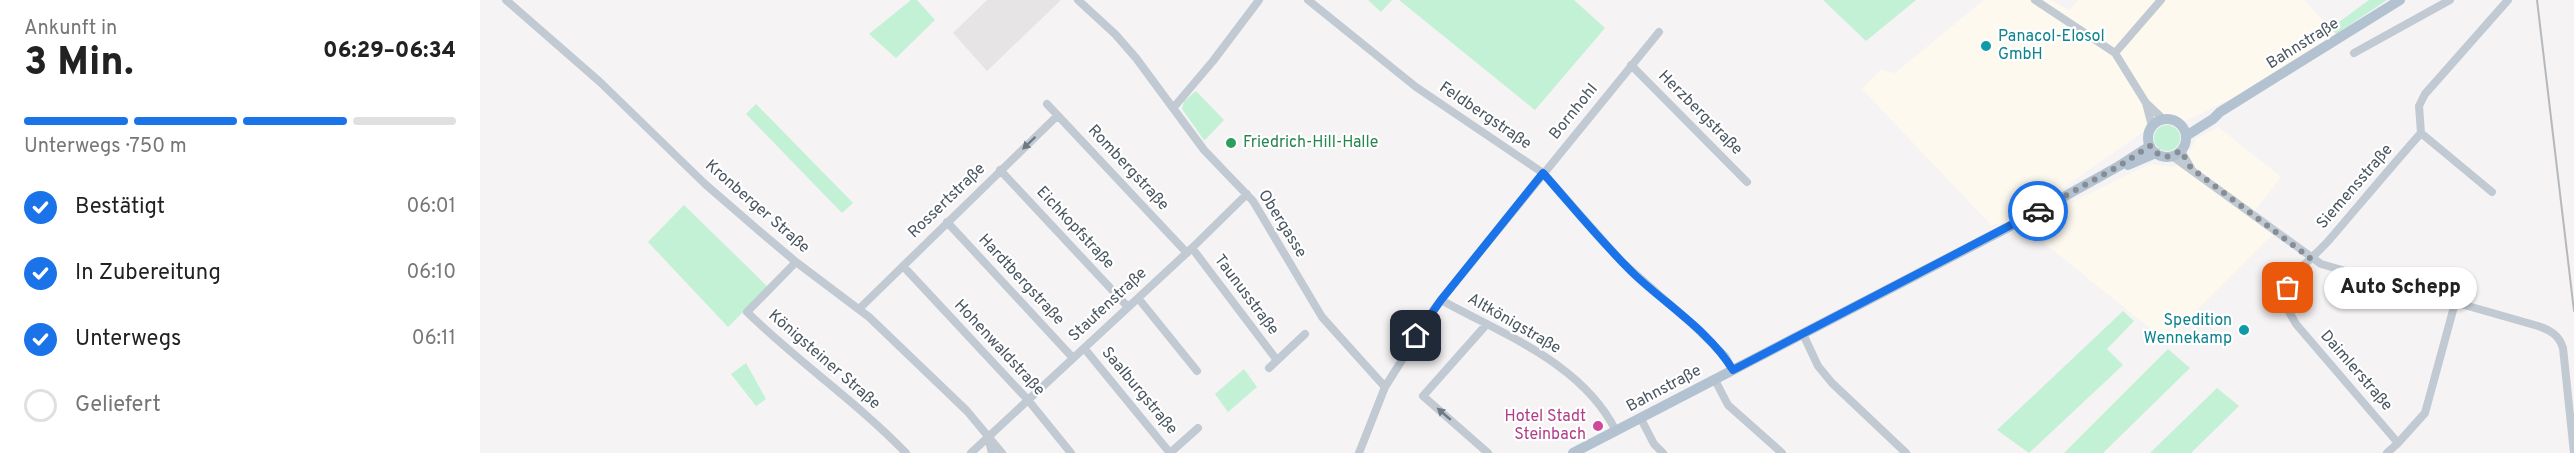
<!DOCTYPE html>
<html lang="de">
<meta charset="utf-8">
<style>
:root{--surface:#fff;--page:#f2f2f2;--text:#222;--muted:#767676;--line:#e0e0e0;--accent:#1a73e8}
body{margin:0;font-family:Overpass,sans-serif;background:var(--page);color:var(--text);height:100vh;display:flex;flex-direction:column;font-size:22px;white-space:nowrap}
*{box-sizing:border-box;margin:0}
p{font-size:20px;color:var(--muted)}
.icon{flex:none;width:33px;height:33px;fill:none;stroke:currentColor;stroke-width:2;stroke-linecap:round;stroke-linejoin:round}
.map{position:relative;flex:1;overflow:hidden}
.sheet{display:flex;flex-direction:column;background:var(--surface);width:480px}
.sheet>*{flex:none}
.pin{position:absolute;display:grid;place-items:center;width:51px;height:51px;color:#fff;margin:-26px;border-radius:12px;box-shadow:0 3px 9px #0006}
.courier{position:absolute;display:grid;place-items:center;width:60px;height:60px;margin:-30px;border:4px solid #1a73e8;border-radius:50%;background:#fff;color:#222;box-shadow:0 2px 8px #0007}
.bubble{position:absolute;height:42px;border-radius:21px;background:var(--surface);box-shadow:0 2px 4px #0004;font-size:20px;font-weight:800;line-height:42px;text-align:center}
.headline em{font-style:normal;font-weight:800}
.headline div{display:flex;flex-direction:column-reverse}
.headline{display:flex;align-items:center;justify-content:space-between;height:102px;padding:0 24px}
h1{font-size:39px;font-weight:800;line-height:45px}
.bar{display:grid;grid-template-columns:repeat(4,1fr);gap:9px 6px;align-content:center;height:72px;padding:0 24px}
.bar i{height:8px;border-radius:4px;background:var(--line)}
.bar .on{background:var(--accent)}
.bar p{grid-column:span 4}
ol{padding:0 24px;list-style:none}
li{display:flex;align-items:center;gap:18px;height:66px}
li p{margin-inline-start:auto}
li .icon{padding:6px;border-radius:50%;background:var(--accent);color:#fff;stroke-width:4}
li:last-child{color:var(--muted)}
li i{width:33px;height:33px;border:3px solid var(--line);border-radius:50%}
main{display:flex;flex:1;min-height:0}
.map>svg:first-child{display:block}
.commercial{fill:#fdf9ef}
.education{fill:#e6e4e5}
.green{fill:#c3f1d5}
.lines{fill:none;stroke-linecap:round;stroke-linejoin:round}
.minor{stroke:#c1cad2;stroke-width:8}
.major{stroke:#b3c2d1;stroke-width:10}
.rail{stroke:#b5b8bd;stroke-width:2}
.oneway{fill:#6e7983}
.done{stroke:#868d94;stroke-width:6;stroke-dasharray:0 10.8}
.route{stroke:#1a73e8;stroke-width:8}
.culture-dot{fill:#0f9aa8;stroke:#fff;stroke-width:2}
.leisure-dot{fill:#2e9e5b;stroke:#fff;stroke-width:2}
.hotel-dot{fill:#d1479c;stroke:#fff;stroke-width:2}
.labels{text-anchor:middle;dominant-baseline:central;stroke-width:4.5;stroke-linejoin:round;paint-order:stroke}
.culture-label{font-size:16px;fill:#0d838f;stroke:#fff;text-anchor:start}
.street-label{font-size:16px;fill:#4a5661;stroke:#fff}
.leisure-label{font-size:16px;fill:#27864d;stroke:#fff;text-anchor:start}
.hotel-label{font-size:16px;fill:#b23c85;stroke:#fff;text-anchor:end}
</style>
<main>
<section class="sheet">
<div class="headline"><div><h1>3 Min.</h1><p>Ankunft in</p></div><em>06:29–06:34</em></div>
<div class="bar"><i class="on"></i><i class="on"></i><i class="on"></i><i></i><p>Unterwegs · 750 m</p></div>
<ol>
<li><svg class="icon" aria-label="check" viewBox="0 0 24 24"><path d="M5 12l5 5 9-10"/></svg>Bestätigt<p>06:01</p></li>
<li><svg class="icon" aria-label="check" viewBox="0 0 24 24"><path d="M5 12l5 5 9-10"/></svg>In Zubereitung<p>06:10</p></li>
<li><svg class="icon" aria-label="check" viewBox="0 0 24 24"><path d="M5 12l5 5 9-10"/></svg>Unterwegs<p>06:11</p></li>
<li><i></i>Geliefert</li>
</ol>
</section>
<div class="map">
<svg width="2094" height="453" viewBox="0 0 2094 453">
<rect width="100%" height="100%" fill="#f5f3f3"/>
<path class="commercial" d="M 1504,0 L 1571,0 L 1589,10 L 1598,0 L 1824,0 L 1856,34 L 1783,83 L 1706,121 L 1687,115 L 1538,220 L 1511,225 L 1382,89 L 1400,70 L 1415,73 Z
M 1738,127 L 1801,177 L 1775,211 L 1798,229 L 1686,341 L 1543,226 L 1670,164 L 1694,167 L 1711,149 L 1716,139 Z"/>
<path class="education" d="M 507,0 L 581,0 L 507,71 L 473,33 Z"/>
<path class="green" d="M 431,0 L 437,0 L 455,20 L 416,58 L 389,34 Z
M 888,0 L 912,0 L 901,12 Z
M 919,0 L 1094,0 L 1125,28 L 1055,110 Z
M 1343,0 L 1436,0 L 1386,41 Z
M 1889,0 L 1907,0 L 1856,34 L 1851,28 Z
M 716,91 L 744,120 L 726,139 L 724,140 L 702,109 L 704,101 Z
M 276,104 L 373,203 L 362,213 L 266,114 Z
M1674 138a13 13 0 1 1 26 0a13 13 0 1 1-26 0Z
M 204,205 L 288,287 L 248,327 L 168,242 Z
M 1643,311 L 1654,321 L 1627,349 L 1643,365 L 1549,453 L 1517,430 Z
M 1688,349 L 1710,368 L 1623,453 L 1584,453 Z
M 266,363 L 286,399 L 276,406 L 251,374 Z
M 764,369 L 777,387 L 748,412 L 735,394 Z
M 1737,388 L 1759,406 L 1711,453 L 1670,453 Z"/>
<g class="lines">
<path class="minor" d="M 26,0 L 120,82 L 225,184 L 277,229 L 316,262 L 389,317 L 487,411 L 522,453
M 598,0 L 635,34 L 656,58 L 724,150 L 773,201 L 842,317 L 905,387
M 828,0 L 936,87 L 1063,173 L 1142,262 L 1211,323 L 1245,356 L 1253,371
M 1555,0 L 1635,53 L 1666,103 L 1683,119
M 1635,53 L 1681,0
M 1874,53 L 1970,0
M 1151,65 L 1267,182
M 1666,103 L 1672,126
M 567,104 L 707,253
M 694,107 L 733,61 L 779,0
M 1941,133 C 1910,168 1880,204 1850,239 C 1829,263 1814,267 1803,301 L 1816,324 L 1918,443 L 1945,413 L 1975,303
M 1701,151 L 1711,168
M 1692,156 L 1841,264 L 2058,326 C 2070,330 2079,335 2083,348 L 2094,453
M 520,170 L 648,307
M 2012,192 L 1941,133 L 1939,106 L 1945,94 L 2028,0
M 467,222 L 593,358
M 712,248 L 796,359
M 316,262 L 267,312 C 318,362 377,402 426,453
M 423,266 L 548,400 L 591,453
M 658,298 L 717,371
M 961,300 C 1024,335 1102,363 1136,431
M 379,309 L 577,116
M 1006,325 L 943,396 L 1008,453
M 1323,334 L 1338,366 L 1352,383 L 1426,453
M 604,348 L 690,453
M 789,368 L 825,334
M 1235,380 L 1248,405 L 1302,453
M 1161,419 L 1174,444 L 1183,453
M 508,437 L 512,453
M 491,453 L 712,248 L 767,194
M 690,453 L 718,428
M 879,453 L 905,387 L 956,306 L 1179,32
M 1907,453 L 1918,443"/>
<path class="major" d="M1668 138a19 19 0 1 1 38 0a19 19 0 1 1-38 0Z
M 1706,136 L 1733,119 L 1740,112 L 1920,0
M 1648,165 L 1676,153
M 1093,453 L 1546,218 L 1639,166 L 1670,146"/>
<path class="rail" d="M 2057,0 L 2094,311"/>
</g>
<defs><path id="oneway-solid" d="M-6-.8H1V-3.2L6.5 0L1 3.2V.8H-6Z" transform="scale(1.5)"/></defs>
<g class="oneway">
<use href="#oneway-solid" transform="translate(549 143) rotate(136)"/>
<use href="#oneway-solid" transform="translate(964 414) rotate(-139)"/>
</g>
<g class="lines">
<path class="done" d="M 1558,211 L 1639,166 L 1670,146 L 1676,153 L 1686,157 L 1701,151 L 1711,168 L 1830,258 L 1822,264 L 1808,288"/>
<path class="route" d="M 936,336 L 961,300 L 1063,173 C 1093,207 1122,243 1155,275 C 1188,306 1229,331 1253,370 L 1558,211"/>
</g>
<g class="culture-dot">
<circle cx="1506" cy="46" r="6"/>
<circle cx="1764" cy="330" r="6"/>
</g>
<circle class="leisure-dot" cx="751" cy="143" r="6"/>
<circle class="hotel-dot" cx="1118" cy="426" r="6"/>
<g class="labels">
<g class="culture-label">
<text x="1518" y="37">Panacol-Elosol<tspan x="1518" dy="18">GmbH</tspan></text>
<text x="1752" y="321" text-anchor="end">Spedition<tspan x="1752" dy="18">Wennekamp</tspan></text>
</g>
<g class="street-label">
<text transform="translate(1823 44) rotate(-32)">Bahnstraße</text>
<text transform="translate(1094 112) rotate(-51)">Bornhohl</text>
<text transform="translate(1220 113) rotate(45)">Herzbergstraße</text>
<text transform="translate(1005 116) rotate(34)">Feldbergstraße</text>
<text transform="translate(648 168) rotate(47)">Rombergstraße</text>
<text transform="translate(1875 187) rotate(-49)">Siemensstraße</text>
<text transform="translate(467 201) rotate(-44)">Rossertstraße</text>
<text transform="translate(277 207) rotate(41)">Kronberger Straße</text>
<text transform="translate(802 224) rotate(58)">Obergasse</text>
<text transform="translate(595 228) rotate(47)">Eichkopfstraße</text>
<text transform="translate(541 280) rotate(47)">Hardtbergstraße</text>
<text transform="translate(766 295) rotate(53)">Taunusstraße</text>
<text transform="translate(628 305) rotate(-43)">Staufenstraße</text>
<text transform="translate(1034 324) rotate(30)">Altkönigstraße</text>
<text transform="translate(519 348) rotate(47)">Hohenwaldstraße</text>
<text transform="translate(344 360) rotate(41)">Königsteiner Straße</text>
<text transform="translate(1876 371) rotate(49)">Daimlerstraße</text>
<text transform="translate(1184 389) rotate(-28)">Bahnstraße</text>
<text transform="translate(659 391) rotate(50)">Saalburgstraße</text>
</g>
<g class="leisure-label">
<text x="763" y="143">Friedrich-Hill-Halle</text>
</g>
<g class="hotel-label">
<text x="1106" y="417">Hotel Stadt<tspan x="1106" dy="18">Steinbach</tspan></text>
</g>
</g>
</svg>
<div class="pin" style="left:1808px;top:288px;background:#ea580c"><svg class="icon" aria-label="bag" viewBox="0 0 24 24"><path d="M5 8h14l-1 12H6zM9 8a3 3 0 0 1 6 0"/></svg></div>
<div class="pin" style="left:936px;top:336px;background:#1f2937"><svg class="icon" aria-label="home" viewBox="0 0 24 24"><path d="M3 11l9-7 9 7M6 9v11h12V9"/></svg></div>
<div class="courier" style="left:1558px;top:211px"><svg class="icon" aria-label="car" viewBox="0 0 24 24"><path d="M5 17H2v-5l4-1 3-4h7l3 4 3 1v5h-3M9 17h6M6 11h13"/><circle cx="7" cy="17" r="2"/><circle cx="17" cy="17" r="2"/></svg></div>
<div class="bubble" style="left:1844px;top:267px;width:153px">Auto Schepp</div>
</div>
</main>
